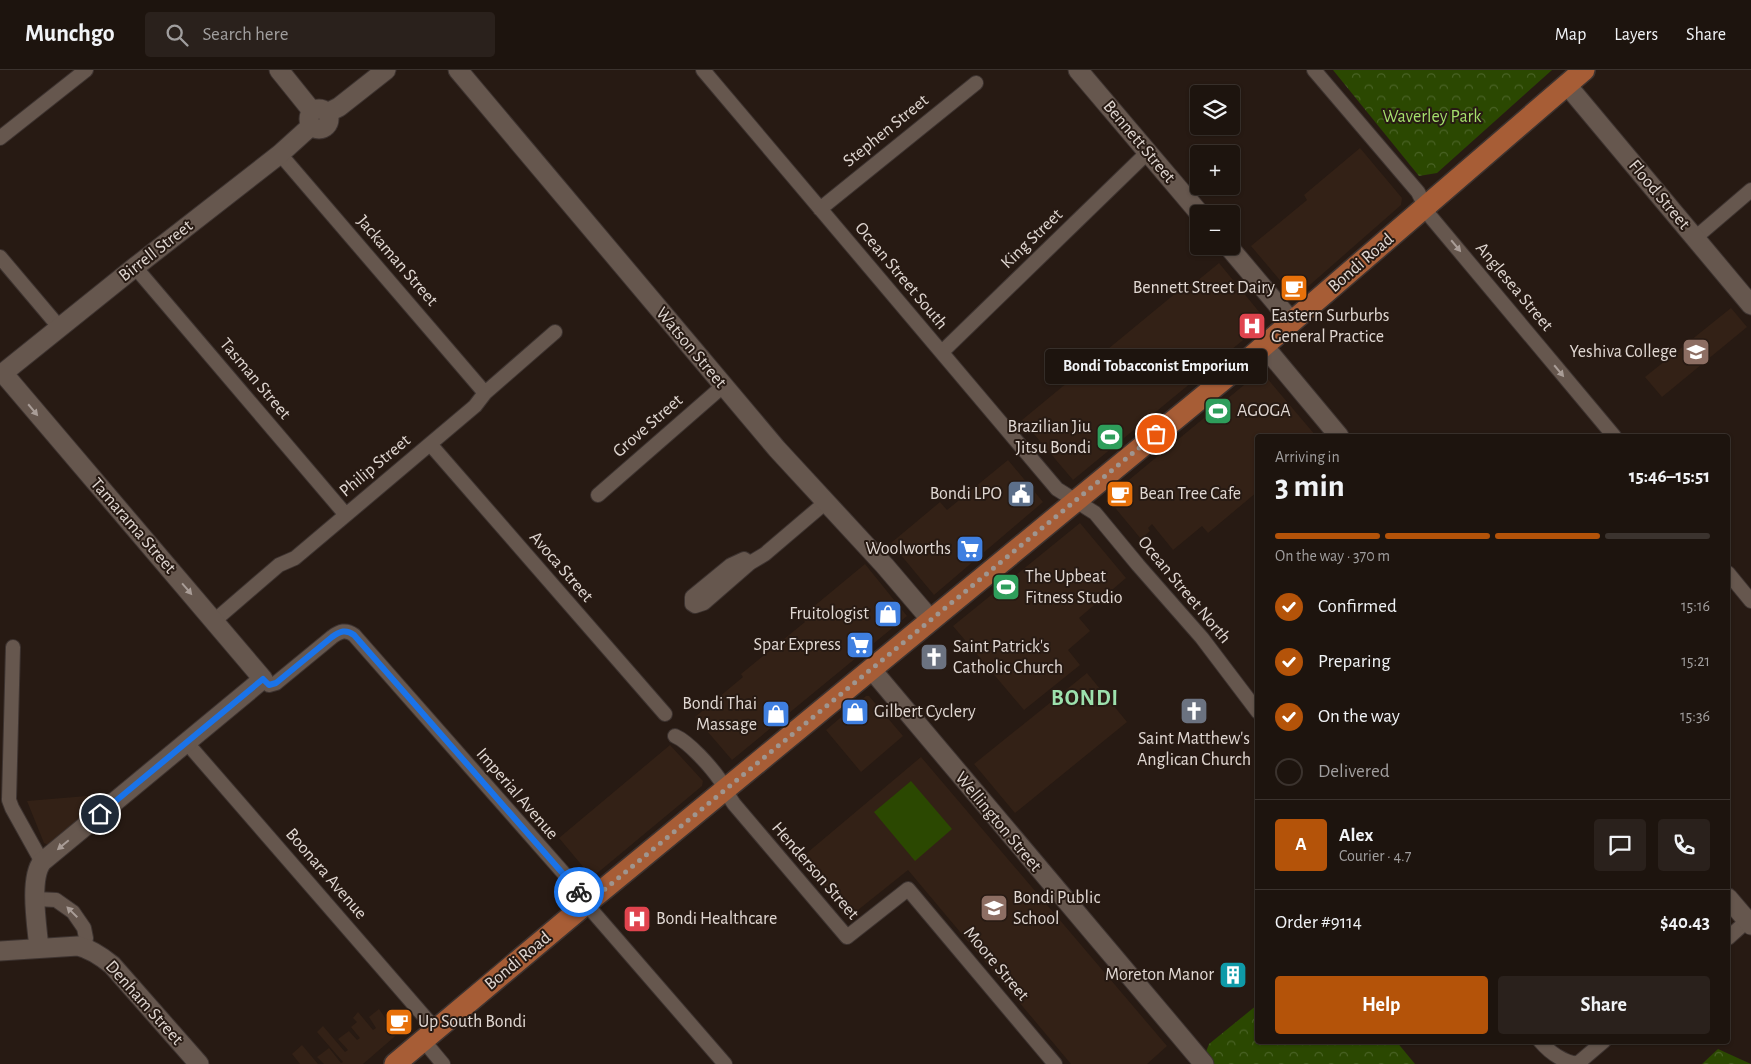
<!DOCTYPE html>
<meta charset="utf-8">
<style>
:root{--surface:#1d140e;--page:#2a211c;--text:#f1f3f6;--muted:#a09e9e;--line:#3b332e;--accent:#b45309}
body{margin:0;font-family:"Alegreya Sans",sans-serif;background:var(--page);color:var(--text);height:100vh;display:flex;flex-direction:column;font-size:19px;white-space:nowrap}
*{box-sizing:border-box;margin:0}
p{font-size:16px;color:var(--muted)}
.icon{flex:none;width:28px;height:28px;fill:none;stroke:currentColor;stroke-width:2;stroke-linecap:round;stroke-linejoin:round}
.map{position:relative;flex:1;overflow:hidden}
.drawer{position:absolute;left:1255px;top:364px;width:475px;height:610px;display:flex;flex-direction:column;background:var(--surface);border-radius:5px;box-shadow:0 1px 4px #0004,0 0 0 1px var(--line)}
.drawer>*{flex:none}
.tools{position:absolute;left:1190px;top:15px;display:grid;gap:10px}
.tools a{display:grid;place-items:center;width:50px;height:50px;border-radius:5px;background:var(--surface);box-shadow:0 1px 4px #0004,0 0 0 1px var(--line);font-size:25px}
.pin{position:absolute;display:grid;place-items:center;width:42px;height:42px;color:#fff;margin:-21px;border:2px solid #fff;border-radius:50%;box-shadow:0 1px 5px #0007}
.courier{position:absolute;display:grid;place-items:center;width:50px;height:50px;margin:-25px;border:4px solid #1a73e8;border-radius:50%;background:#fff;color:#222;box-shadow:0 1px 6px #0007}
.bubble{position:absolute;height:35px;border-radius:5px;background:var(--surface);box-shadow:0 1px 4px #0004,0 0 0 1px var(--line);font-size:16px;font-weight:700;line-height:35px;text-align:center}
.overview em{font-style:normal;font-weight:700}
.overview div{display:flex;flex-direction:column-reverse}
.overview{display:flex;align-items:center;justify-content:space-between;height:85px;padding:0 20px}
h1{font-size:32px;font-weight:700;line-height:38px}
.bar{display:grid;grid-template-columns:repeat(4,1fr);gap:8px 5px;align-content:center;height:60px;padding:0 20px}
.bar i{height:6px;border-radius:4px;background:var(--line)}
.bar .selected{background:var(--accent)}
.bar p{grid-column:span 4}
.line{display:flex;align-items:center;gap:12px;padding:0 20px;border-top:1px solid var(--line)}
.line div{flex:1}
.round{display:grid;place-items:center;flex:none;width:52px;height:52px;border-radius:5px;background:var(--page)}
ol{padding:0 20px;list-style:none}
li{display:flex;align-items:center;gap:15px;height:55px}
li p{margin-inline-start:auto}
li .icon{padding:5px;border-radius:50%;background:var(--accent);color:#fff;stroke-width:4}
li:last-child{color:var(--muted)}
li i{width:28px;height:28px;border:2px solid var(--line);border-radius:50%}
.button{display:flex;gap:10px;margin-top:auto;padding:10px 20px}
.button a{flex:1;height:58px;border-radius:5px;background:var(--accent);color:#fff;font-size:20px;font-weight:700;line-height:58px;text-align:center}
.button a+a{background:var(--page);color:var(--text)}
header{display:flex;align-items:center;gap:30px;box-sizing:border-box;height:70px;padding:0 25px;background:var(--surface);border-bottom:1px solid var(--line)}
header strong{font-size:24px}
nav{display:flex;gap:28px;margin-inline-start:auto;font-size:18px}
.search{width:350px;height:45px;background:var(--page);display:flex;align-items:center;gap:12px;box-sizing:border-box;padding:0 18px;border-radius:5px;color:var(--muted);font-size:19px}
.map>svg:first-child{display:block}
.built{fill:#332116}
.park{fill:url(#park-crowns)}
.pitch{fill:#2b4801}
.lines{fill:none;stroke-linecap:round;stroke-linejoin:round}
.street-casing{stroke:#3d3330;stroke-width:16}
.secondary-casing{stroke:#3d3330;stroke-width:21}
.primary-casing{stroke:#3d3330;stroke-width:24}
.street{stroke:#66574e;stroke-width:14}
.secondary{stroke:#66574e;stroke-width:19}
.primary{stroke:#a75d36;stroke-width:21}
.oneway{fill:#a99d97}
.done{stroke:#9f958f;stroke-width:5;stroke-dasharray:0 9}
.route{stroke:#1a73e8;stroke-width:6}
.labels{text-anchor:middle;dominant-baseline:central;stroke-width:4;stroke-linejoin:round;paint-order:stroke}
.park-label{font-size:18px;fill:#a5df6c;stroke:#271a13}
.street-label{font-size:18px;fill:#e0d7d2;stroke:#271a13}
.poi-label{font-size:18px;fill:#e0d7d2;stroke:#271a13;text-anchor:end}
.district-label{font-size:22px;font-weight:bold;letter-spacing:1px;fill:#9de1ad;stroke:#271a13}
</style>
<header>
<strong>Munchgo</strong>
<div class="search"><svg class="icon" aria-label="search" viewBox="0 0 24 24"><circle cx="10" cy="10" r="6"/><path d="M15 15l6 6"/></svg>Search here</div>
<nav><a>Map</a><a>Layers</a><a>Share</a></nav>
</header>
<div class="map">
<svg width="1751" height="994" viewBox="0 0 1751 994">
<defs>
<pattern id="park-crowns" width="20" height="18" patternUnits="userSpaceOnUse" patternTransform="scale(1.25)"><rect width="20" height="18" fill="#2b4801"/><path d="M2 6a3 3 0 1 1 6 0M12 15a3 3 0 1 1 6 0" fill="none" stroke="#496225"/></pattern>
</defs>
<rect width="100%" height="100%" fill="#271a13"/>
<path class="built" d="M 1360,78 L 1402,128 L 1401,135 L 1295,228 L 1251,176 L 1307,130 L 1304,125 Z
M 1219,193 L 1265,249 L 1265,252 L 1073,410 L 1022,350 L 1188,213 L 1191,216 Z
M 1731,238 L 1747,257 L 1662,327 L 1645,307 Z
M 1261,301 L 1316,366 L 1258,366 L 1257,422 L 1208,463 L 1202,456 L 1173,480 L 1152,454 L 1148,458 L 1150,461 L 1141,469 L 1107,428 Z
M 1008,390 L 1043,432 L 934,525 L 891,473 L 940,432 L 947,440 Z
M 1080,453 L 1126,508 L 1079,548 L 1090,561 L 1068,580 L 1080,595 L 1024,640 L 953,556 Z
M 865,494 L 907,546 L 732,690 L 695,647 L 743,607 L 741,604 L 805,552 L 801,547 Z
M 1087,603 L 1127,652 L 1015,743 L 974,694 Z
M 866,626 L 869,626 L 903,666 L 861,702 L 826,660 Z
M 670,675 L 703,711 L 702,716 L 595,805 L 590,805 L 559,768 Z
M 921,687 L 1167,976 L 1147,994 L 1071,994 L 908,800 L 853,844 L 847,843 L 801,788 Z
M 99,725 L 99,732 L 48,775 L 44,773 L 27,731 Z
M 393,938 L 408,955 L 363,994 L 324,994 L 317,987 L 329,978 L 341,993 L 343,992 L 317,962 L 323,956 L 345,982 L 348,980 L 338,969 L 349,961 L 357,970 L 360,968 L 351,957 L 357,952 L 353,948 L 358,942 L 373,960 L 376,958 L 369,947 L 379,939 L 386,949 L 389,947 L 386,943 Z
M 302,975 L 318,994 L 300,994 L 292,984 Z"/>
<path class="park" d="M 1333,0 L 1552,0 L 1437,103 L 1419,106 Z
M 1257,935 L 1258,971 L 1396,971 L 1415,994 L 1204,994 L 1202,992 L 1209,974 Z
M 1718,979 L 1751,994 L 1702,994 Z"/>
<path class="pitch" d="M 911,711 L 952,759 L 915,791 L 874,742 Z"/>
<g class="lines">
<defs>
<path id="street" d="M 703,0 L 1057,419 L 1095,443 L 1138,495 L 1202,568 L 1258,642
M 1314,0 L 1418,122 L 1430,146 L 1614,366
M 0,68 L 86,0
M 280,84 L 485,323
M 820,139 L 976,13
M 1695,168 L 1751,120
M 0,187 L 60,258
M 135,197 L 346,445
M 942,282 L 1148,82
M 430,374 L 665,644
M 598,425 L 723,316
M 750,493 L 744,489 L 731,495 L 692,527 L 692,534 L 695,536 L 704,533 L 750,493 L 765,484 L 826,432
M 1728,503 L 1751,531
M 214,551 L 279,495 L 295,488 L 475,336 L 485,323 L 555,262
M 13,577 L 9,730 L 12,738 L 42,792
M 263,609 L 269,615 L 276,613 L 332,567 C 340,561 346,559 354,565 L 582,824 L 594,843 L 725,994
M 675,666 C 689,672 711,697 720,710 C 725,718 728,726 734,734 L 847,867 L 908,819 L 1055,994
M 187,673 L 436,960
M 36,829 L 56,830 L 73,842 L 84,858 L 86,868 L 84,878
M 1728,868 L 1747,851
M 423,970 L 443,994
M 1540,971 C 1550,983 1561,991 1577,994
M 1577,994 L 1604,971"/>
<path id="secondary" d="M 279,0 L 312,41
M 458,0 L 777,379 L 885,496 L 931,550
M 1078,0 L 1200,144
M 1567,15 L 1751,235
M309 49a10 10 0 1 1 20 0a10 10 0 1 1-20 0Z
M 327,43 L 339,37 L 386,0
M 1228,176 L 1292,252
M 1264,276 L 1339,366
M 872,600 L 1204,994
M 1728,828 L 1751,855
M 39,878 C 37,856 29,809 42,792 L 263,609 L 3,303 L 135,197 L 280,84 L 311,56
M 0,881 L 78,876 C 91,879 101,886 112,895 L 199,994"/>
<path id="primary" d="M 395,994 L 587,833 L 1251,287 L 1584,0"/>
</defs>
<use href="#street" class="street-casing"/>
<use href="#secondary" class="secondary-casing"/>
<use href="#primary" class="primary-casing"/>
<use href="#street" class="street"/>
<use href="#secondary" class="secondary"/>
<use href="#primary" class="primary"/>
</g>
<defs><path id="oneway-solid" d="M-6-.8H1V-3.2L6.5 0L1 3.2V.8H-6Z" transform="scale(1.25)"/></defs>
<g class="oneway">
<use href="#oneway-solid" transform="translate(1456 176) rotate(50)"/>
<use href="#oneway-solid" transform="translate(1559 301) rotate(50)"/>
<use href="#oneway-solid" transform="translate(33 340) rotate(50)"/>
<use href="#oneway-solid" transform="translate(187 519) rotate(49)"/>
<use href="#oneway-solid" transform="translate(63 775) rotate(140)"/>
<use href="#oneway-solid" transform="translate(72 842) rotate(-135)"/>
</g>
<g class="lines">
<path class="done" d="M 579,822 L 588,833 L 1156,364"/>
<path class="route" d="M 100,744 L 263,609 L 269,615 L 276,613 L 332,567 C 340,561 346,559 354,565 L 579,822"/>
</g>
<defs>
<symbol id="cafe-square" viewBox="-11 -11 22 22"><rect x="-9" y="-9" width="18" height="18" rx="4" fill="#e8710a" stroke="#271a13"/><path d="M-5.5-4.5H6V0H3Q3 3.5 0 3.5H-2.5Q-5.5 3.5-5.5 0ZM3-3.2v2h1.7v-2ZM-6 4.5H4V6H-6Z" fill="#fff"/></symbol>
<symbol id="hospital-square" viewBox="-11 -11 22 22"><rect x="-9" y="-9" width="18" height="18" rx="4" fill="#e0444e" stroke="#271a13"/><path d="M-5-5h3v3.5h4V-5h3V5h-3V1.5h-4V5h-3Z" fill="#fff"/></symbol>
<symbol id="university-square" viewBox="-11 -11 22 22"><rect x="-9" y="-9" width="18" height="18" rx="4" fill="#8d6e63" stroke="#271a13"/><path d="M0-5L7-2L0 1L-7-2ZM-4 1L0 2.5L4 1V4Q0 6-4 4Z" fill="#fff"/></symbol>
<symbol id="stadium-square" viewBox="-11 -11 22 22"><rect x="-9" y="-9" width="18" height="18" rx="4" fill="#2e9e5b" stroke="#271a13"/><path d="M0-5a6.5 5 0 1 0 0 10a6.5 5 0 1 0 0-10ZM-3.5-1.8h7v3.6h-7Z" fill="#fff"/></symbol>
<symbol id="civic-square" viewBox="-11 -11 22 22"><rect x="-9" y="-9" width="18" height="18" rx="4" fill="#5c6f8a" stroke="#271a13"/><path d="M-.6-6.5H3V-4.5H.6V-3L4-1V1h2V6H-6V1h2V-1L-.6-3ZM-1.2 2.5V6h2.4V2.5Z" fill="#fff"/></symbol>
<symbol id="supermarket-square" viewBox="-11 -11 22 22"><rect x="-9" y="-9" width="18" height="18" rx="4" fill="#3f7fe0" stroke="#271a13"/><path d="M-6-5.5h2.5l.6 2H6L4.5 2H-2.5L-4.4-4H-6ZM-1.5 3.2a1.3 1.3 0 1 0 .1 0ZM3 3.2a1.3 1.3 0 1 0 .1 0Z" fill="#fff"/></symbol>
<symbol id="shop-square" viewBox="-11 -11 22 22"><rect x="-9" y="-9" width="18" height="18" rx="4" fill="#3f7fe0" stroke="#271a13"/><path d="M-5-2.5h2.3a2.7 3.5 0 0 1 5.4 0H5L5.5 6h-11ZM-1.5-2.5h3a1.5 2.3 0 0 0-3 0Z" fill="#fff"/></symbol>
<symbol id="church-square" viewBox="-11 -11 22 22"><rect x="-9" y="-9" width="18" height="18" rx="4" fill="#6b7280" stroke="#271a13"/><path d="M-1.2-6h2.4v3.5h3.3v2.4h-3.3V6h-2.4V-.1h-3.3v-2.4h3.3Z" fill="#fff"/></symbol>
<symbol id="school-square" viewBox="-11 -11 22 22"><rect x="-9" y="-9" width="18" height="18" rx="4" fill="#8d6e63" stroke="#271a13"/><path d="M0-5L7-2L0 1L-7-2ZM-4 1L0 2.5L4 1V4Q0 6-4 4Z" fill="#fff"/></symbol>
<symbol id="building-square" viewBox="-11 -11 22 22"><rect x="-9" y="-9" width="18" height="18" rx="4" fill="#0f9aa8" stroke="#271a13"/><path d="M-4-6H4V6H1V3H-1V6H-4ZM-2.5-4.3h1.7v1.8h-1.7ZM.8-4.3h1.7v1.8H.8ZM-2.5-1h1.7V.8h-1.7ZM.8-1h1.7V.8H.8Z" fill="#fff"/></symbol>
</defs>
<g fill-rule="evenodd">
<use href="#cafe-square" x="1278" y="202" width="32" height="32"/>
<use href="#hospital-square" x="1236" y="240" width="32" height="32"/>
<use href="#university-square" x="1680" y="266" width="32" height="32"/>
<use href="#stadium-square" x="1202" y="325" width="32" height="32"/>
<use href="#stadium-square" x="1094" y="351" width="32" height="32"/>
<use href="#civic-square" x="1005" y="408" width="32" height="32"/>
<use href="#cafe-square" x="1104" y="408" width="32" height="32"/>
<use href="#supermarket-square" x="954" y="463" width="32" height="32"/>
<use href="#stadium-square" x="990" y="501" width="32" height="32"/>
<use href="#shop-square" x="872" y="528" width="32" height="32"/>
<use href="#supermarket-square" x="844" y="559" width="32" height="32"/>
<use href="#church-square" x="918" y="571" width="32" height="32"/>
<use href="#church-square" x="1178" y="625" width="32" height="32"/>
<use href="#shop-square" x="839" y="626" width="32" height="32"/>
<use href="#shop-square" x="760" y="628" width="32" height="32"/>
<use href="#school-square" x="978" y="822" width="32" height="32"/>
<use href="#hospital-square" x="621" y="833" width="32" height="32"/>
<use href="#building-square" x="1217" y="889" width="32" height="32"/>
<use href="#cafe-square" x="383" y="936" width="32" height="32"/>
</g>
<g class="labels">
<g class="park-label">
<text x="1432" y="47">Waverley Park</text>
</g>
<g class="street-label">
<text transform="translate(886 61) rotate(-39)">Stephen Street</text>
<text transform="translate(1139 72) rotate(50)">Bennett Street</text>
<text transform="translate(1659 125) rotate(50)">Flood Street</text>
<text transform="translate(1032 169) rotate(-44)">King Street</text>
<text transform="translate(156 181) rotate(-38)">Birrell Street</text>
<text transform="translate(397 191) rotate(49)">Jackaman Street</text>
<text transform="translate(1361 193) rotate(-41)">Bondi Road</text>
<text transform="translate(901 206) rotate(50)">Ocean Street South</text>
<text transform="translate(1514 217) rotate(50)">Anglesea Street</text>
<text transform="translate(691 278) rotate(50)">Watson Street</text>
<text transform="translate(255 309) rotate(50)">Tasman Street</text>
<text transform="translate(648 356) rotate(-41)">Grove Street</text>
<text transform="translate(375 396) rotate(-40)">Philip Street</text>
<text transform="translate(133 456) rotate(49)">Tamarama Street</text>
<text transform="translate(561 497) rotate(49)">Avoca Street</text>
<text transform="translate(1184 520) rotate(50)">Ocean Street North</text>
<text transform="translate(517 724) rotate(49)">Imperial Avenue</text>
<text transform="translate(998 752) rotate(50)">Wellington Street</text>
<text transform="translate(815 801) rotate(49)">Henderson Street</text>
<text transform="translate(326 804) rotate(49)">Boonara Avenue</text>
<text transform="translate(518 891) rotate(-40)">Bondi Road</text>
<text transform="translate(996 894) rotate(50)">Moore Street</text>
<text transform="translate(144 933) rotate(48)">Denham Street</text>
</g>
<g class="poi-label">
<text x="1275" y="218">Bennett Street Dairy</text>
<text x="1271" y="246" text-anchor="start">Eastern Surburbs<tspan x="1271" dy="21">General Practice</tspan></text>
<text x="1677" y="282">Yeshiva College</text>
<text x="1237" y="341" text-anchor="start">AGOGA</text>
<text x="1091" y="357">Brazilian Jiu<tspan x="1091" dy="21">Jitsu Bondi</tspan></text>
<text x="1002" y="424">Bondi LPO</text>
<text x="1139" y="424" text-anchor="start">Bean Tree Cafe</text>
<text x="951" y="479">Woolworths</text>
<text x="1025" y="507" text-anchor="start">The Upbeat<tspan x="1025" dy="21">Fitness Studio</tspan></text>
<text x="869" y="544">Fruitologist</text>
<text x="841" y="575">Spar Express</text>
<text x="953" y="577" text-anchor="start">Saint Patrick's<tspan x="953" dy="21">Catholic Church</tspan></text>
<text x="757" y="634">Bondi Thai<tspan x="757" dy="21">Massage</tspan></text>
<text x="874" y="642" text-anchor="start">Gilbert Cyclery</text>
<text x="1194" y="669" text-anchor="middle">Saint Matthew's<tspan x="1194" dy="21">Anglican Church</tspan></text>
<text x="1013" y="828" text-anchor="start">Bondi Public<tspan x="1013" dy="21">School</tspan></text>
<text x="656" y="849" text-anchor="start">Bondi Healthcare</text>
<text x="1214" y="905">Moreton Manor</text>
<text x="418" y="952" text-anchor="start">Up South Bondi</text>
</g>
<g class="district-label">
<text x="1085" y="628">BONDI</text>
</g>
</g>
</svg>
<div class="tools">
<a><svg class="icon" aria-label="layers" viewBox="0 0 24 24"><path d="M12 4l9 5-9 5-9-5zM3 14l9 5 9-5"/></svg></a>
<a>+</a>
<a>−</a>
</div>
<div class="pin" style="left:1156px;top:364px;background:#ea580c"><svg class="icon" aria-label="bag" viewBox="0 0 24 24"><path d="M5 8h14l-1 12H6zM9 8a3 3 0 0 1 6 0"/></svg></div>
<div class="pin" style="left:100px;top:744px;background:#1f2937"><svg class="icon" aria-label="home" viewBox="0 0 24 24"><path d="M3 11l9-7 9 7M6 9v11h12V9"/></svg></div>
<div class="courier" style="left:579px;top:822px"><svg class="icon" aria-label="bike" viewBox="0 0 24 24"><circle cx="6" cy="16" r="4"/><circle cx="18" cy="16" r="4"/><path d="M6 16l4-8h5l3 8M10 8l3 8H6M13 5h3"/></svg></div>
<div class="bubble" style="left:1045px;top:279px;width:222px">Bondi Tobacconist Emporium</div>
<section class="drawer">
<div class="overview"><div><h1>3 min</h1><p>Arriving in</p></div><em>15:46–15:51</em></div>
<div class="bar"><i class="selected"></i><i class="selected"></i><i class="selected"></i><i></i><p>On the way · 370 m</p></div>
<ol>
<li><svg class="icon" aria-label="check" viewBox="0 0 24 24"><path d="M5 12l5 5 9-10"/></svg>Confirmed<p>15:16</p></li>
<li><svg class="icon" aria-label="check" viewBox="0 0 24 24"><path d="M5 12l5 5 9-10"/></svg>Preparing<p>15:21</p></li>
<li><svg class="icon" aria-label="check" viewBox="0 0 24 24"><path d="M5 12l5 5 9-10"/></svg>On the way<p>15:36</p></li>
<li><i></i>Delivered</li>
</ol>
<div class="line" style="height:90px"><b class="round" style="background:var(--accent);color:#fff">A</b><div><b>Alex</b><p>Courier · 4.7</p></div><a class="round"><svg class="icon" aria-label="chat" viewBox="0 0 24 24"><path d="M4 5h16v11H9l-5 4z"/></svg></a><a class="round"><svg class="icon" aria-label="phone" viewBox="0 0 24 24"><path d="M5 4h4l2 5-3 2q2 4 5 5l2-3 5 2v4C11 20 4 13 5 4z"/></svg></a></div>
<div class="line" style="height:65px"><div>Order #9114</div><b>$40.43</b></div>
<div class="button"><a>Help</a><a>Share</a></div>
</section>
</div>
